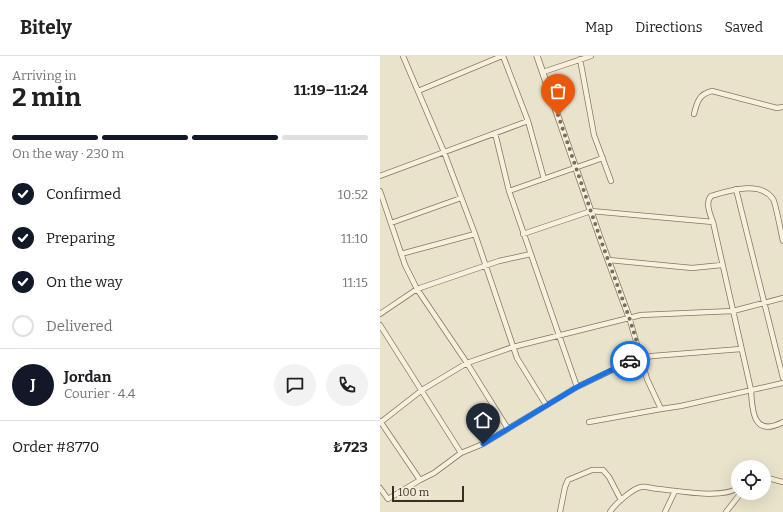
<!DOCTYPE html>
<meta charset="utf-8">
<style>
:root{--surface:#fff;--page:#f2f2f2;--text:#202124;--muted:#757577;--line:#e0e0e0;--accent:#111827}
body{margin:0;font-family:Bitter,serif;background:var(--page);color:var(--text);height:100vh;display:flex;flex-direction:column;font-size:15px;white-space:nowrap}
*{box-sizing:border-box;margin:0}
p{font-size:13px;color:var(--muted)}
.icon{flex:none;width:22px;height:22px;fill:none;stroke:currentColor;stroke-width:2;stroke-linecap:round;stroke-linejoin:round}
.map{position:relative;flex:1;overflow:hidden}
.drawer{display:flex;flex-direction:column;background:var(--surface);width:380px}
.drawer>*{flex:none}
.fabs{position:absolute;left:351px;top:404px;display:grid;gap:8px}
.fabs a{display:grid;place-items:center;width:40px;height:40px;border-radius:50%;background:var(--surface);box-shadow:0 4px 16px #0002;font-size:20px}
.scale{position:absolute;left:12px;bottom:10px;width:72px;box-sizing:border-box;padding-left:4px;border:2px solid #382e22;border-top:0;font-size:11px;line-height:14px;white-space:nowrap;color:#382e22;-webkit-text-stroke:3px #f2edda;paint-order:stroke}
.pin{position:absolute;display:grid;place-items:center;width:34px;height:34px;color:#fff;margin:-41px -17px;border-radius:50% 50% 50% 0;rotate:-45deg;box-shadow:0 0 4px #0007}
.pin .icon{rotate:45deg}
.courier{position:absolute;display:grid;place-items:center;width:40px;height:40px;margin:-20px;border:3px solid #1a73e8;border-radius:50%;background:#fff;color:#222;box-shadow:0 1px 5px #0007}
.summary em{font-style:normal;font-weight:700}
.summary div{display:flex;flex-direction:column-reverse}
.summary{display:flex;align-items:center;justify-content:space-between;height:68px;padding:0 12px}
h1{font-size:26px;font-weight:700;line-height:30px}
.bar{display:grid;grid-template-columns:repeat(4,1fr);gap:6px 4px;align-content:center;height:48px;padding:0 12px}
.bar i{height:5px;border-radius:3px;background:var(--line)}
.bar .active{background:var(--accent)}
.bar p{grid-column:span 4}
.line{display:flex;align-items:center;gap:10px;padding:0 12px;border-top:1px solid var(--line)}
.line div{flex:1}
.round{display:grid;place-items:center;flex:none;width:42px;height:42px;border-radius:21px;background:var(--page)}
ol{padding:0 12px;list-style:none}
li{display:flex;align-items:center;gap:12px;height:44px}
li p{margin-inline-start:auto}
li .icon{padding:4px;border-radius:50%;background:var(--accent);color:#fff;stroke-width:4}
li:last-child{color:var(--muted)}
li i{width:22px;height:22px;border:2px solid var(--line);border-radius:50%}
header{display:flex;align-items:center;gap:24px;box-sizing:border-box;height:56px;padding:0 20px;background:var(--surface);border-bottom:1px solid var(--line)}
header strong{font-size:19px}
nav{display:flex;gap:22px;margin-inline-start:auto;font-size:14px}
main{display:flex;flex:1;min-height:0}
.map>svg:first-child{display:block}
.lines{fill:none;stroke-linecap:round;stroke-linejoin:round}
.minor-casing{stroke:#857661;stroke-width:6}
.tertiary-casing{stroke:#857661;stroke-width:7}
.minor{stroke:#f6f0dd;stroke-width:4.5}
.tertiary{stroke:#f6f0dd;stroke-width:5.5}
.done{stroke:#766d5d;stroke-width:4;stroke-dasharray:0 7.2}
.route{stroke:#1a73e8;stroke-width:5}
</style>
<header>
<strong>Bitely</strong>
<nav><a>Map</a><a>Directions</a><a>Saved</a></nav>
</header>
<main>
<section class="drawer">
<div class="summary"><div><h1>2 min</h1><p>Arriving in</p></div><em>11:19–11:24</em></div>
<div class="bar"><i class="active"></i><i class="active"></i><i class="active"></i><i></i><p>On the way · 230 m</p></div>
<ol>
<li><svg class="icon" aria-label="check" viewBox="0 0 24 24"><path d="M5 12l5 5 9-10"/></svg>Confirmed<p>10:52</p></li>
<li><svg class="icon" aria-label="check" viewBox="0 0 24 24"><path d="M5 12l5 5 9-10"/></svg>Preparing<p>11:10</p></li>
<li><svg class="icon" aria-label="check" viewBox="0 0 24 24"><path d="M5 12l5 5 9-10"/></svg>On the way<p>11:15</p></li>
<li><i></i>Delivered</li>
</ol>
<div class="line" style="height:72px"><b class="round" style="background:var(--accent);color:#fff">J</b><div><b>Jordan</b><p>Courier · 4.4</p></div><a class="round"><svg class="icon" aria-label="chat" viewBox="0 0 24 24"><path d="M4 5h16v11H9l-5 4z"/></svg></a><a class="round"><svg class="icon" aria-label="phone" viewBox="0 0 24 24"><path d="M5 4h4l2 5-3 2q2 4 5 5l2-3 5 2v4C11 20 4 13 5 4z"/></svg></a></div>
<div class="line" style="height:52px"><div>Order #8770</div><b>₺723</b></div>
</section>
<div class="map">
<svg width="403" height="456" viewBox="0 0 403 456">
<rect width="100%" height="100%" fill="#eae3cb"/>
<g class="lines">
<defs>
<path id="minor" d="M 23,0 L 64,96 L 95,178 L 137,302 L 166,349
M 123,0 L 148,65 L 164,123
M 200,3 L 214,79 L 231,125
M 163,16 L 211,0
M 38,35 L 122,0
M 314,58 C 317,46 319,38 332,35 L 397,52 L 403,51
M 115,77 L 129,135 L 197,331
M 0,120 L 148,65
M 356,133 L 403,322
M 0,135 L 25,209 L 37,233 L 87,307 L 128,373
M 129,135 L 223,102
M 11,167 L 81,142
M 143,178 L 211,155 L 333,166
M 403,185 C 401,177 396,148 393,143 C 380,124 347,135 331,140 C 325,147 330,158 333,166 L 371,334 C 372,354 373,382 403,366
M 21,198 L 95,178
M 229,204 L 312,212 L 342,209
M 0,258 L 37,233 L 119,205 L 151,198
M 249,261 L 267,323 L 281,353
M 0,269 L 81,397
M 0,365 L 40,424
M 1,366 L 42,334 L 87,307 L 133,291 L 261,259 L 353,255 L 403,242
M 209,366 L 281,353 L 301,350 L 403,327
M 384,421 L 403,426
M 0,432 L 8,443 L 40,424 L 54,417 L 81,397 L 103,388 L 197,331 L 251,305 L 272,300 L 361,293
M 180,456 L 185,431 L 188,424 L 212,414 L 223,414 L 229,421 L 241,444
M 230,456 C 235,448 252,433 261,431 C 266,430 274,433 279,433 C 299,435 342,443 358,432
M 285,456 L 295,435
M 346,456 L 361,437"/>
<path id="tertiary" d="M 157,0 L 219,179 L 249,261"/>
</defs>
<use href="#minor" class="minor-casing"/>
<use href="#tertiary" class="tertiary-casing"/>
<use href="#minor" class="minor"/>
<use href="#tertiary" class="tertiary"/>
</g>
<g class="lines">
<path class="done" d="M 178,59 L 219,179 L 249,261 L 262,302 L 250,305"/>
<path class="route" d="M 103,388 L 197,331 L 250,305"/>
</g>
</svg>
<div class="fabs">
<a><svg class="icon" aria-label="locate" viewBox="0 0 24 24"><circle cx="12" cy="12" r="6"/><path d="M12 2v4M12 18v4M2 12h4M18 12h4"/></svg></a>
</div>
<div class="scale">100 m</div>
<div class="pin" style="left:178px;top:59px;background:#ea580c"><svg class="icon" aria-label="bag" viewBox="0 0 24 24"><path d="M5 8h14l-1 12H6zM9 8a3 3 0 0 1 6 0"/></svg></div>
<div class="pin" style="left:103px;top:388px;background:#1f2937"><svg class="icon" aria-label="home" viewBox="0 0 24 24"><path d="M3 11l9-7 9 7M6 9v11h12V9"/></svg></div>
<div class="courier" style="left:250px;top:305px"><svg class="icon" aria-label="car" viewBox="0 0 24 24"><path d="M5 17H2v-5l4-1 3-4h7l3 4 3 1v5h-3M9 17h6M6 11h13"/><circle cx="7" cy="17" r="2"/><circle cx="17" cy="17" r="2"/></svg></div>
</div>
</main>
